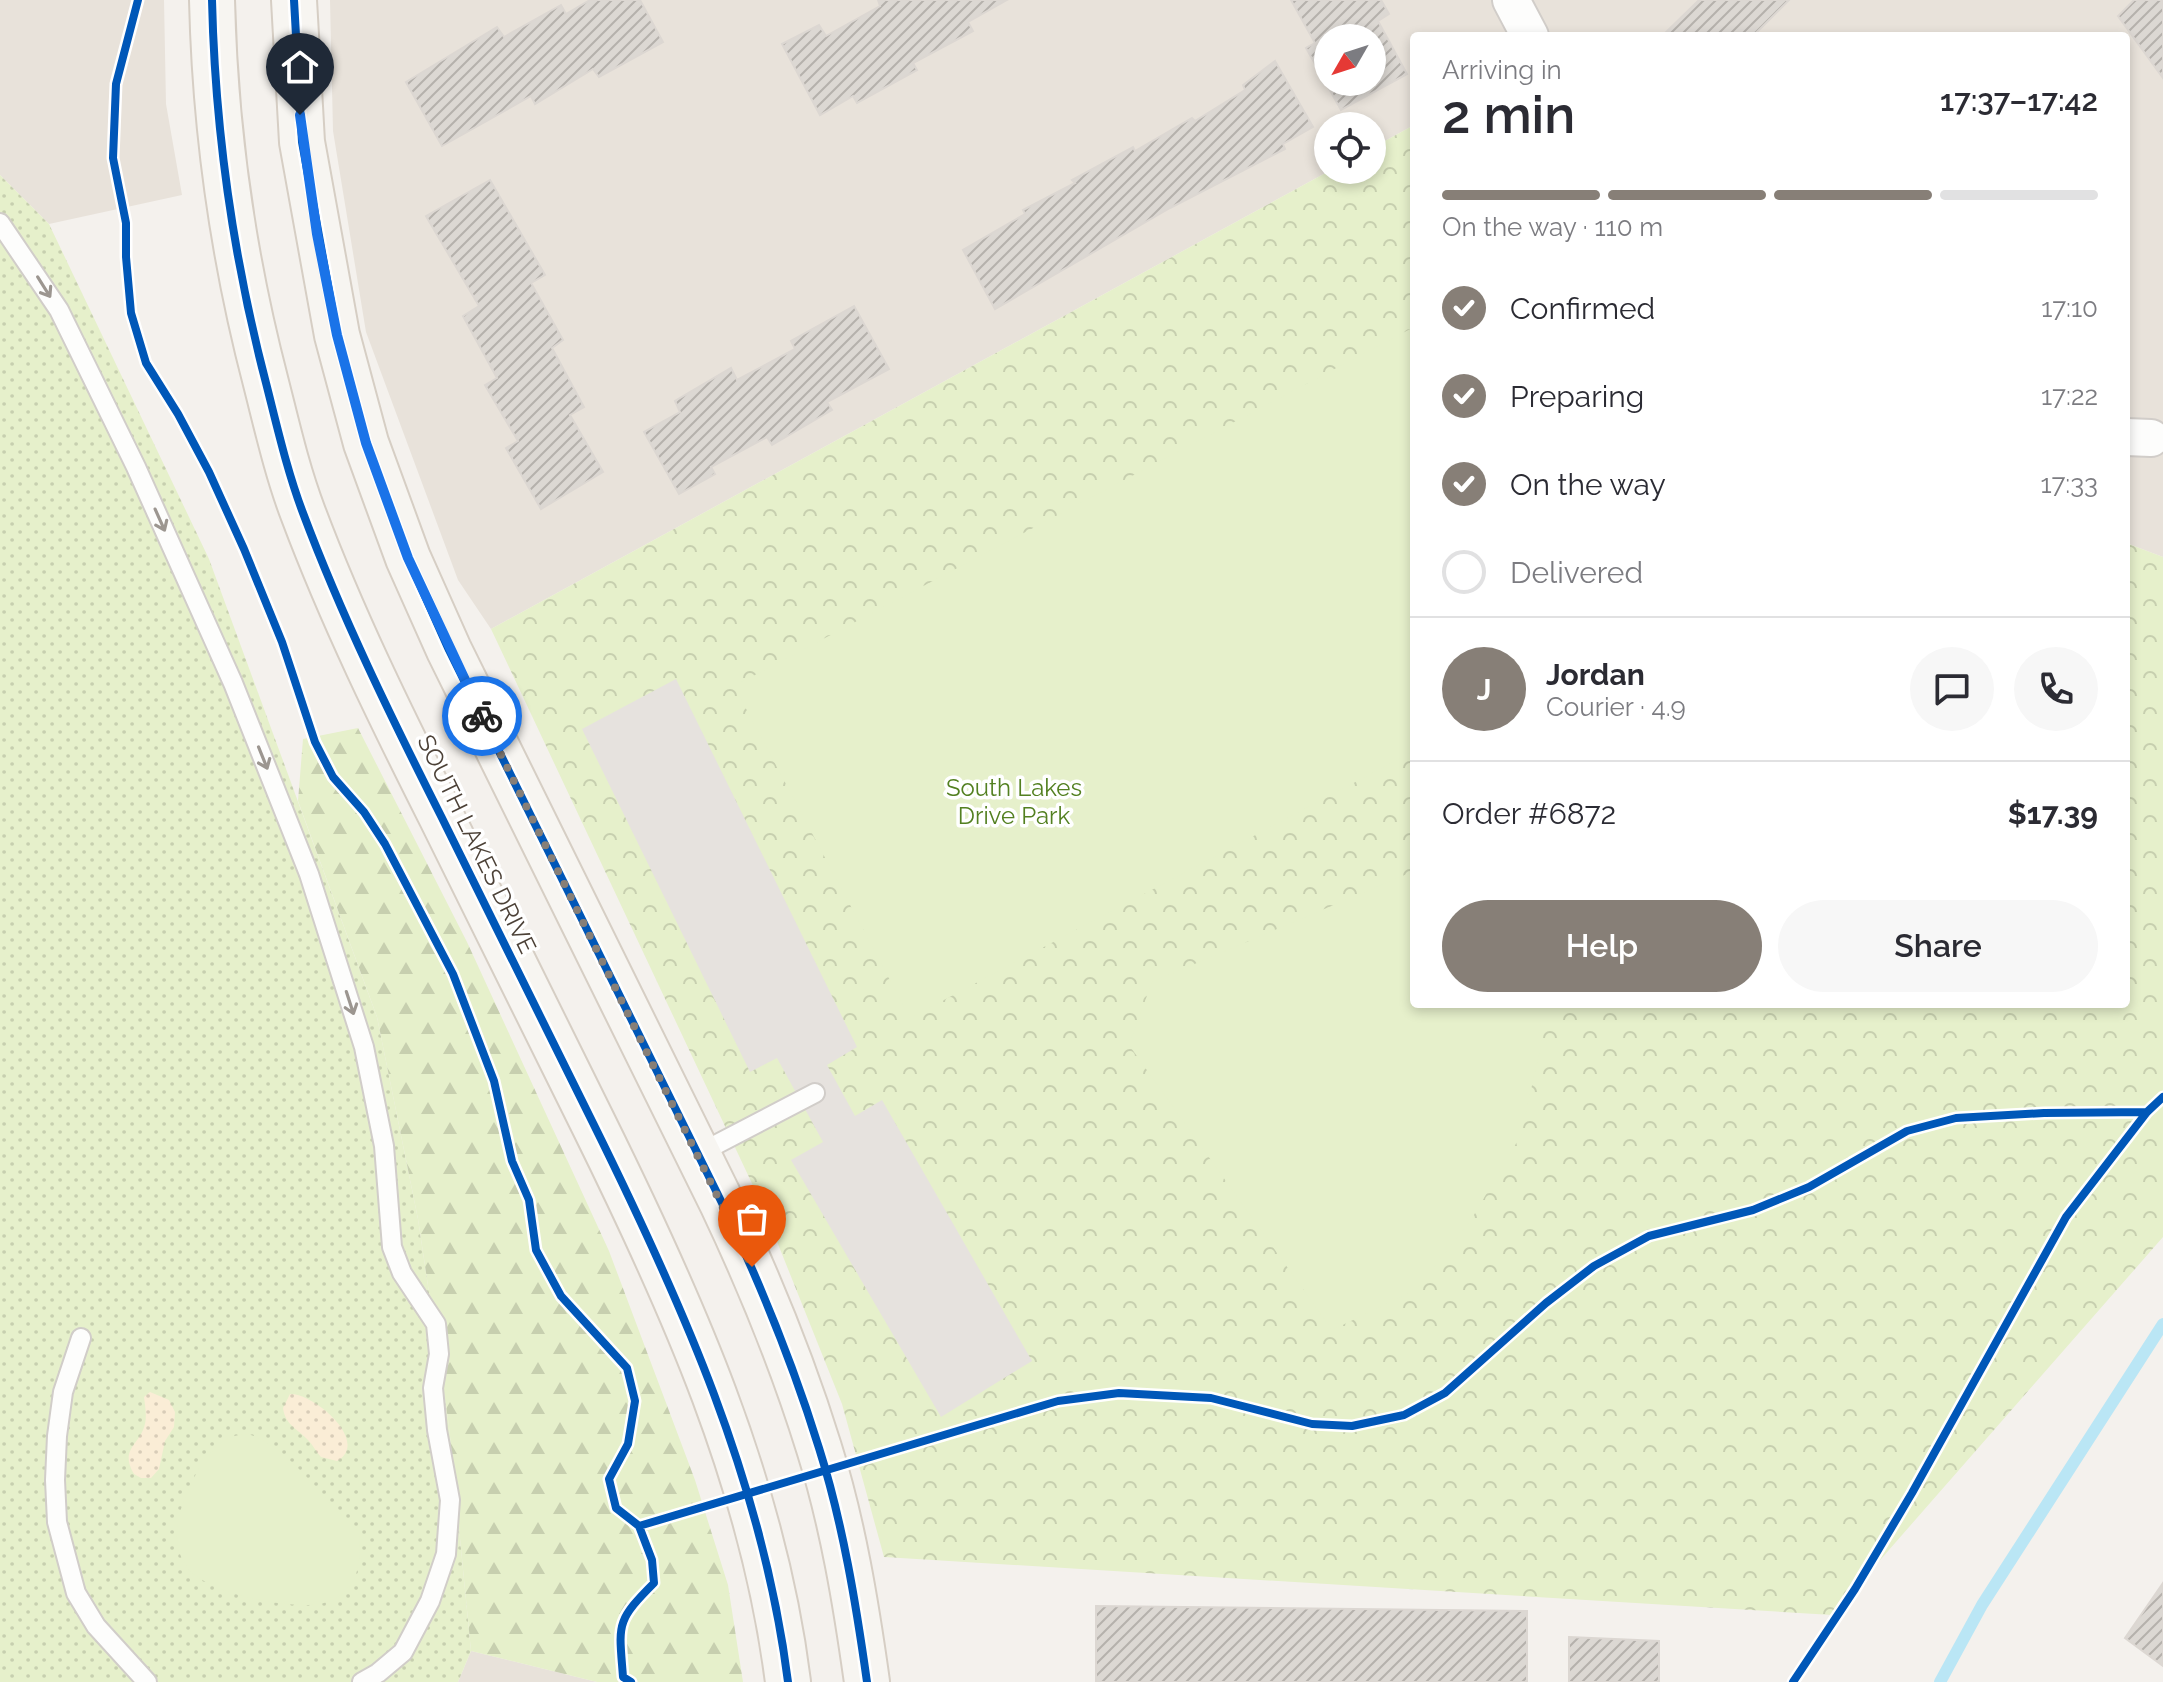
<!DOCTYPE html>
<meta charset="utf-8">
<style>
:root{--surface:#fff;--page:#f7f7f7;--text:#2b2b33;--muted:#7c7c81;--line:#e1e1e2;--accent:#877f77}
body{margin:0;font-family:Raleway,sans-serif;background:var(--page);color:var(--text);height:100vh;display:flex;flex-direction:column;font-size:30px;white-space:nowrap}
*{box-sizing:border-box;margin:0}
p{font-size:26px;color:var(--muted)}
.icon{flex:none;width:44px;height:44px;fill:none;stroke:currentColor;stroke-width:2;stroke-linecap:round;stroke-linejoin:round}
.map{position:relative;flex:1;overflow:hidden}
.panel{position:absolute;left:1410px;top:32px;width:720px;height:976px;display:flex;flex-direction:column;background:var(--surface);border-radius:8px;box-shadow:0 4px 12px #0003}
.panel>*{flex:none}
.needle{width:52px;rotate:231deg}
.buttons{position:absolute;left:1314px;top:24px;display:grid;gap:16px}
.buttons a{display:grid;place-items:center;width:72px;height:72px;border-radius:50%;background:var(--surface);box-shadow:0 4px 12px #0003;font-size:40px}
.pin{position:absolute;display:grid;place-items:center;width:68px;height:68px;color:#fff;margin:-82px -34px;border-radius:50% 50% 50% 0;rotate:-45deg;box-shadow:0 0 8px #0007}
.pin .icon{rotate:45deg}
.courier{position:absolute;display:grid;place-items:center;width:80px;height:80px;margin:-40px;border:6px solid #1a73e8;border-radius:50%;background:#fff;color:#222;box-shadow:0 2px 10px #0007}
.headline em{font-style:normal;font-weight:600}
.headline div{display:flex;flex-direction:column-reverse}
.headline{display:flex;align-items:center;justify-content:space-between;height:136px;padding:0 32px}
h1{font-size:52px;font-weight:600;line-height:60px}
.bar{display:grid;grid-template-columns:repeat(4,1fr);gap:12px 8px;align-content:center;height:96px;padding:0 32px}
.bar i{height:10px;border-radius:6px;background:var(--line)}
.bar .active{background:var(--accent)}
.bar p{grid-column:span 4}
.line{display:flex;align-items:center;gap:20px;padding:0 32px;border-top:2px solid var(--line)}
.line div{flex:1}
.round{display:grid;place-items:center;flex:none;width:84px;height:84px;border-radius:42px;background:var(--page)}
ol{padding:0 32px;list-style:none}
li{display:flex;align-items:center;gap:24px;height:88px}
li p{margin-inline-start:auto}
li .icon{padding:8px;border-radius:50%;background:var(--accent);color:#fff;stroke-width:4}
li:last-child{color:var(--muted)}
li i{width:44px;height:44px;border:4px solid var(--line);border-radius:50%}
.button{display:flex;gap:16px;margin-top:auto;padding:16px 32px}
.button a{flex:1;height:92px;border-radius:48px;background:var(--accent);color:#fff;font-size:32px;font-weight:600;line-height:92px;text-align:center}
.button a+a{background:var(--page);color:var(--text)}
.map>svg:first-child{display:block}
.residential{fill:#e8e2da;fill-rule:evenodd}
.grass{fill:url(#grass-dots)}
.forest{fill:url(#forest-firs)}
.sand{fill:url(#sand-dots)}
.park{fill:url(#park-crowns)}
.garden{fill:#e6f0cb}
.parking{fill:#e6e2de}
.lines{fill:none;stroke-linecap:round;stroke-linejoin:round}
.stream{stroke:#bae6f5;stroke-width:12}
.building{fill:url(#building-hatch);stroke:#dcd7d2;stroke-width:2;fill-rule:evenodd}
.service-casing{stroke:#d1cdc9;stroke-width:22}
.minor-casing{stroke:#d1cdc9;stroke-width:40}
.secondary-casing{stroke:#d6cec4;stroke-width:48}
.service{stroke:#fdfdfc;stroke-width:18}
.minor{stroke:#fdfdfc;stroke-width:36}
.secondary{stroke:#f7f5f1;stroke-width:44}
.cycleway-casing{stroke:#fff;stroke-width:13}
.cycleway{stroke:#0057b8;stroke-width:8}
.oneway{stroke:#9c9690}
.done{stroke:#877f77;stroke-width:8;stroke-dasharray:0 14.4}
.route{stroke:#1a73e8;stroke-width:10}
.labels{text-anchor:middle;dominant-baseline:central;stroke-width:7;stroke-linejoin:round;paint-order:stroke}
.park-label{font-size:24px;fill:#538021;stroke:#fff}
.street-label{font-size:24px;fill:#4c4137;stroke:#fff}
</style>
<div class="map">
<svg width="2163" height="1682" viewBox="0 0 2163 1682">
<defs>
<pattern id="grass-dots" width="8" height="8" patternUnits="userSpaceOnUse" patternTransform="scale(2)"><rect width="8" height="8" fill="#e6f0cb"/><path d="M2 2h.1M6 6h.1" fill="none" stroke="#c7cfaf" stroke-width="1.8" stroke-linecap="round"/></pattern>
<pattern id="forest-firs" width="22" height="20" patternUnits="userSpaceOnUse" patternTransform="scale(2)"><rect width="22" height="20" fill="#e6f0cb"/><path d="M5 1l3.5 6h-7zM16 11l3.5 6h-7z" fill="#c7cfaf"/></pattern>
<pattern id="sand-dots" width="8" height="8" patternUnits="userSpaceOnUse" patternTransform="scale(2)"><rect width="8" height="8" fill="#faedd6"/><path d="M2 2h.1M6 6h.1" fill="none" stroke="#d8ccb8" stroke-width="1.8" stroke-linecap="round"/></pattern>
<pattern id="park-crowns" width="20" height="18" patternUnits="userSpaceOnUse" patternTransform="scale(2)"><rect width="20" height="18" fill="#e6f0cb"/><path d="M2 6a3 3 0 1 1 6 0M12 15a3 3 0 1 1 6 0" fill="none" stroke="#c7cfaf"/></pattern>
<pattern id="building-hatch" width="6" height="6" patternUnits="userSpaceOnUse" patternTransform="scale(2)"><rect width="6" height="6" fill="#dcd8d3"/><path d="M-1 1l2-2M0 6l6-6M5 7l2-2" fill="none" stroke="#b5b1ac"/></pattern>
</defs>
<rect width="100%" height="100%" fill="#f4f1ed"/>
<path class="residential" d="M 0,0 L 164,0 L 166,104 L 182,195 L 49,224 L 0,175 Z
M 330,0 L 2163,0 L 2163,557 L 2126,543 L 2126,36 L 1414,36 L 1414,125 L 1372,148 L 1372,126 L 1328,126 L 1328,170 L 1331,170 L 491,629 L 458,580 L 366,332 L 333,131 ZM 1328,38 L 1372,38 L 1372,82 L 1328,82 Z
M 471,1651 L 597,1682 L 458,1682 Z"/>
<path class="grass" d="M 0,175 L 49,224 L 209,559 L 377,1017 L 418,1219 L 449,1426 L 471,1651 L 458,1682 L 0,1682 Z"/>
<path class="forest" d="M 358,728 L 467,942 L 609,1251 L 695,1480 L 728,1585 L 743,1682 L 597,1682 L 471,1651 L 449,1426 L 418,1219 L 377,1017 L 298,801 L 303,739 Z"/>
<path class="sand" d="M 150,1392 L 169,1400 L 175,1412 L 174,1427 L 165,1441 L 159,1469 L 151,1478 L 141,1478 L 134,1474 C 119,1449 140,1445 145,1424 C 147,1416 145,1405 144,1397 Z
M 290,1394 C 314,1393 371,1442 337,1461 L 321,1457 C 316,1452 313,1445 308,1440 C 298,1429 285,1425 283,1408 Z"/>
<path class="park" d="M 1414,125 L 1414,1004 L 2126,1004 L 2126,543 L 2163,557 L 2163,1237 L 1832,1615 L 884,1557 L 842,1404 L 764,1209 L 491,629 L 1331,170 L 1372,170 L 1372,148 Z"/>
<path class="garden" d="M 1414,327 L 1414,751 L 910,1018 L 734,686 Z
M 1414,871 L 1414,1004 L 1539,1004 L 1542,1040 L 1521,1135 L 1471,1220 L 1416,1290 L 1332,1330 L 1129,1045 L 1152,982 Z
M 246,1434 C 284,1440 329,1507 360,1533 C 359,1553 362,1574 346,1590 C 339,1598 330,1602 319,1604 C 287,1609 207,1594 187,1567 C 166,1539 182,1500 196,1474 C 207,1454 223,1435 246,1434 Z"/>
<path class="parking" d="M 676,679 L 857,1047 L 827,1065 L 855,1116 L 882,1100 L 1032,1361 L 941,1417 L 791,1160 L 823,1142 L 777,1058 L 750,1072 L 582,729 Z"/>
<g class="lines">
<path class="stream" d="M 1940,1682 L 1982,1605 L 2163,1324"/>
</g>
<path class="building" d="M 590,0 L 640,0 L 663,42 L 599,77 L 593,69 L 535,104 L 531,96 L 442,146 L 406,82 L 497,27 L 504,37 L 561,5 L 566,14 Z
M 1007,0 L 968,22 L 973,31 L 913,63 L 917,70 L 857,103 L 853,96 L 820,115 L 782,44 L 819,25 L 826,36 L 880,6 L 878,0 Z
M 1291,0 L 1381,0 L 1389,14 L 1378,21 L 1407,74 L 1341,110 L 1306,48 L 1315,43 ZM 1328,38 L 1372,38 L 1372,82 L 1328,82 Z
M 1699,0 L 1789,0 L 1753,36 L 1662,36 Z
M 2134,0 L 2163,0 L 2163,78 L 2118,16 Z
M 1275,61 L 1313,127 L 1283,144 L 1285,149 L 1170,208 L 995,309 L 963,250 L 1025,214 L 1023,210 L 1075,183 L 1072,180 L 1133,147 L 1135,151 L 1192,118 L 1195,121 L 1245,90 L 1243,85 Z
M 490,180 L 545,275 L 531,283 L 563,340 L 552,348 L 584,407 L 570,415 L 603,472 L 541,509 L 506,448 L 518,441 L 485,385 L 497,378 L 463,316 L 479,306 L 426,216 Z
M 854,306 L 889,369 L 827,402 L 832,410 L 772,445 L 767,437 L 711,467 L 715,474 L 679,494 L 644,432 L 680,412 L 675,401 L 731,368 L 737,380 L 795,349 L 791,341 Z
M 2163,1583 L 2163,1666 L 2125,1638 Z
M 1096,1606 L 1527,1611 L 1527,1682 L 1096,1682 Z
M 1569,1637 L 1659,1641 L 1659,1682 L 1569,1682 Z"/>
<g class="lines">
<defs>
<path id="service" d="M 0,223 L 59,310 L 136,467 L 233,683 L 309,874 L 364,1047 L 384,1146 L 392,1247 L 402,1273 L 436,1324 L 439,1354 L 433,1388 L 437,1430 L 450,1500 L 446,1554 L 430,1601 L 403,1652 L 378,1673 L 362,1682
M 698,1154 L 815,1093
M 81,1338 L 63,1392 L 57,1436 L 55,1480 L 57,1522 L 76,1593 L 96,1626 L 147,1682"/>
<path id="minor" d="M 1511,0 L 1530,36
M 2126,437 L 2151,438"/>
<path id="secondary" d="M 212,0 C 215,130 233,257 266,383 C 277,426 287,471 303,513 C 342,617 391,717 441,816 C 491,919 542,1021 593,1123 C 681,1301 763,1483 788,1682
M 294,0 L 302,142 L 337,335 L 366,443 L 408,558 L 449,650 L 722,1203 C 760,1283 793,1364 819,1448 C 843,1524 856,1604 867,1682"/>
</defs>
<use href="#service" class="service-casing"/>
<use href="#minor" class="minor-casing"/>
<use href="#secondary" class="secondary-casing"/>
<use href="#service" class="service"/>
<use href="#minor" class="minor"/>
<use href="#secondary" class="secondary"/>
<defs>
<path id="cycleway" d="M 138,0 L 116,84 L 113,158 L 126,223 L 126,257 L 131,313 L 146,363 L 178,414 L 209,472 L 244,549 L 282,642 L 315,742 L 333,777 L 364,812 L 385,844 L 453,974 L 494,1081 L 512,1161 L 529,1200 L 536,1250 L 561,1296 L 627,1368 L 635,1401 L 628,1444 L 609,1479 L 616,1508 L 639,1526 L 652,1560 L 654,1583 C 615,1622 619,1624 623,1677 L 631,1682
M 212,0 C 215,130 233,257 266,383 C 277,426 287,471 303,513 C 342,617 391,717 441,816 C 491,919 542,1021 593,1123 C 681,1301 763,1483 788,1682
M 294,0 L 302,142 L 337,335 L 366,443 L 408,558 L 449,650 L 722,1203 C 760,1283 793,1364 819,1448 C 843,1524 856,1604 867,1682
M 639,1526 L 1058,1401 L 1119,1393 L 1211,1398 L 1312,1424 L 1352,1426 L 1404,1415 L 1445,1393 L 1546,1303 L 1594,1266 L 1649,1236 L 1753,1210 L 1809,1187 L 1907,1131 L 1956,1118 L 2044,1113 L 2147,1112
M 1793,1682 L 1855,1589 L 1912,1493 L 2066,1217 L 2147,1112 L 2163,1097"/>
</defs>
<use href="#cycleway" class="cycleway-casing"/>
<use href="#cycleway" class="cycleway"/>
</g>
<defs><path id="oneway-shaft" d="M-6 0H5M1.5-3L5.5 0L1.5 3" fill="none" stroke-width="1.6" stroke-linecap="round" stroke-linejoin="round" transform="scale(2)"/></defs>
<g class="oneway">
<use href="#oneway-shaft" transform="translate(44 287) rotate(58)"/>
<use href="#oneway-shaft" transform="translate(160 520) rotate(66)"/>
<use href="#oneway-shaft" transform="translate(263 758) rotate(68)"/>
<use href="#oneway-shaft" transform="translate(350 1003) rotate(72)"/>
</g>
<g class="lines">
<path class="done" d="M 482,716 L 752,1267"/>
<path class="route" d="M 300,115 L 317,234 L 337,335 L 366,443 L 408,558 L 482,716"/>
</g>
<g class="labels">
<g class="park-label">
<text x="1014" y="787">South Lakes<tspan x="1014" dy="28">Drive Park</tspan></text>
</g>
<g class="street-label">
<text transform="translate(477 844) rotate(64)">SOUTH LAKES DRIVE</text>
</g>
</g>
</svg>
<div class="buttons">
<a><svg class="needle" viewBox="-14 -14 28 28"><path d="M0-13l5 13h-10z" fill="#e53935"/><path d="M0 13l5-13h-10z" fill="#7c7c81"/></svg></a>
<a><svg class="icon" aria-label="locate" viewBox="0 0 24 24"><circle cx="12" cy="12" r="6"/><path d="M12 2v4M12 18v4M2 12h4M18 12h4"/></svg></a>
</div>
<div class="pin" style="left:752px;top:1267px;background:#ea580c"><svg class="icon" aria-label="bag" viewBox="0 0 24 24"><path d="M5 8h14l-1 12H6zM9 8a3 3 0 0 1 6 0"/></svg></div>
<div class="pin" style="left:300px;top:115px;background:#1f2937"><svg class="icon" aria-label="home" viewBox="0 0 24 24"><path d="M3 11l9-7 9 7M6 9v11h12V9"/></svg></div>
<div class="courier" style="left:482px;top:716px"><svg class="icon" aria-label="bike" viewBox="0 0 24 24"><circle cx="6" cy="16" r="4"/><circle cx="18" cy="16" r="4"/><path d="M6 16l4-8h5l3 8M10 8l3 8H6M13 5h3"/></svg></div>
<section class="panel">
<div class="headline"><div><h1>2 min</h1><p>Arriving in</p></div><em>17:37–17:42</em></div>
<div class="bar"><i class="active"></i><i class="active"></i><i class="active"></i><i></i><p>On the way · 110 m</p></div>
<ol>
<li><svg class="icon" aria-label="check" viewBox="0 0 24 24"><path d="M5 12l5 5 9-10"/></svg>Confirmed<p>17:10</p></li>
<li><svg class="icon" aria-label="check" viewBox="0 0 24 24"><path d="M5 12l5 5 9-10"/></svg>Preparing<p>17:22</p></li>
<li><svg class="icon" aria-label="check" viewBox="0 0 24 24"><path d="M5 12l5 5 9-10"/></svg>On the way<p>17:33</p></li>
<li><i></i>Delivered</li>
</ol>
<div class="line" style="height:144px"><b class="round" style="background:var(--accent);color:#fff">J</b><div><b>Jordan</b><p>Courier · 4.9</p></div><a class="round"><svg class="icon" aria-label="chat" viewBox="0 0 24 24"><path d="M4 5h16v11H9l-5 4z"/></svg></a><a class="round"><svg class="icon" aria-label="phone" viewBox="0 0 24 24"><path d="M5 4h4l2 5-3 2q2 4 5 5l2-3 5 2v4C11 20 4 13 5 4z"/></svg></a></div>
<div class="line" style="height:104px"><div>Order #6872</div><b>$17.39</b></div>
<div class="button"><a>Help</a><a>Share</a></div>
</section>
</div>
